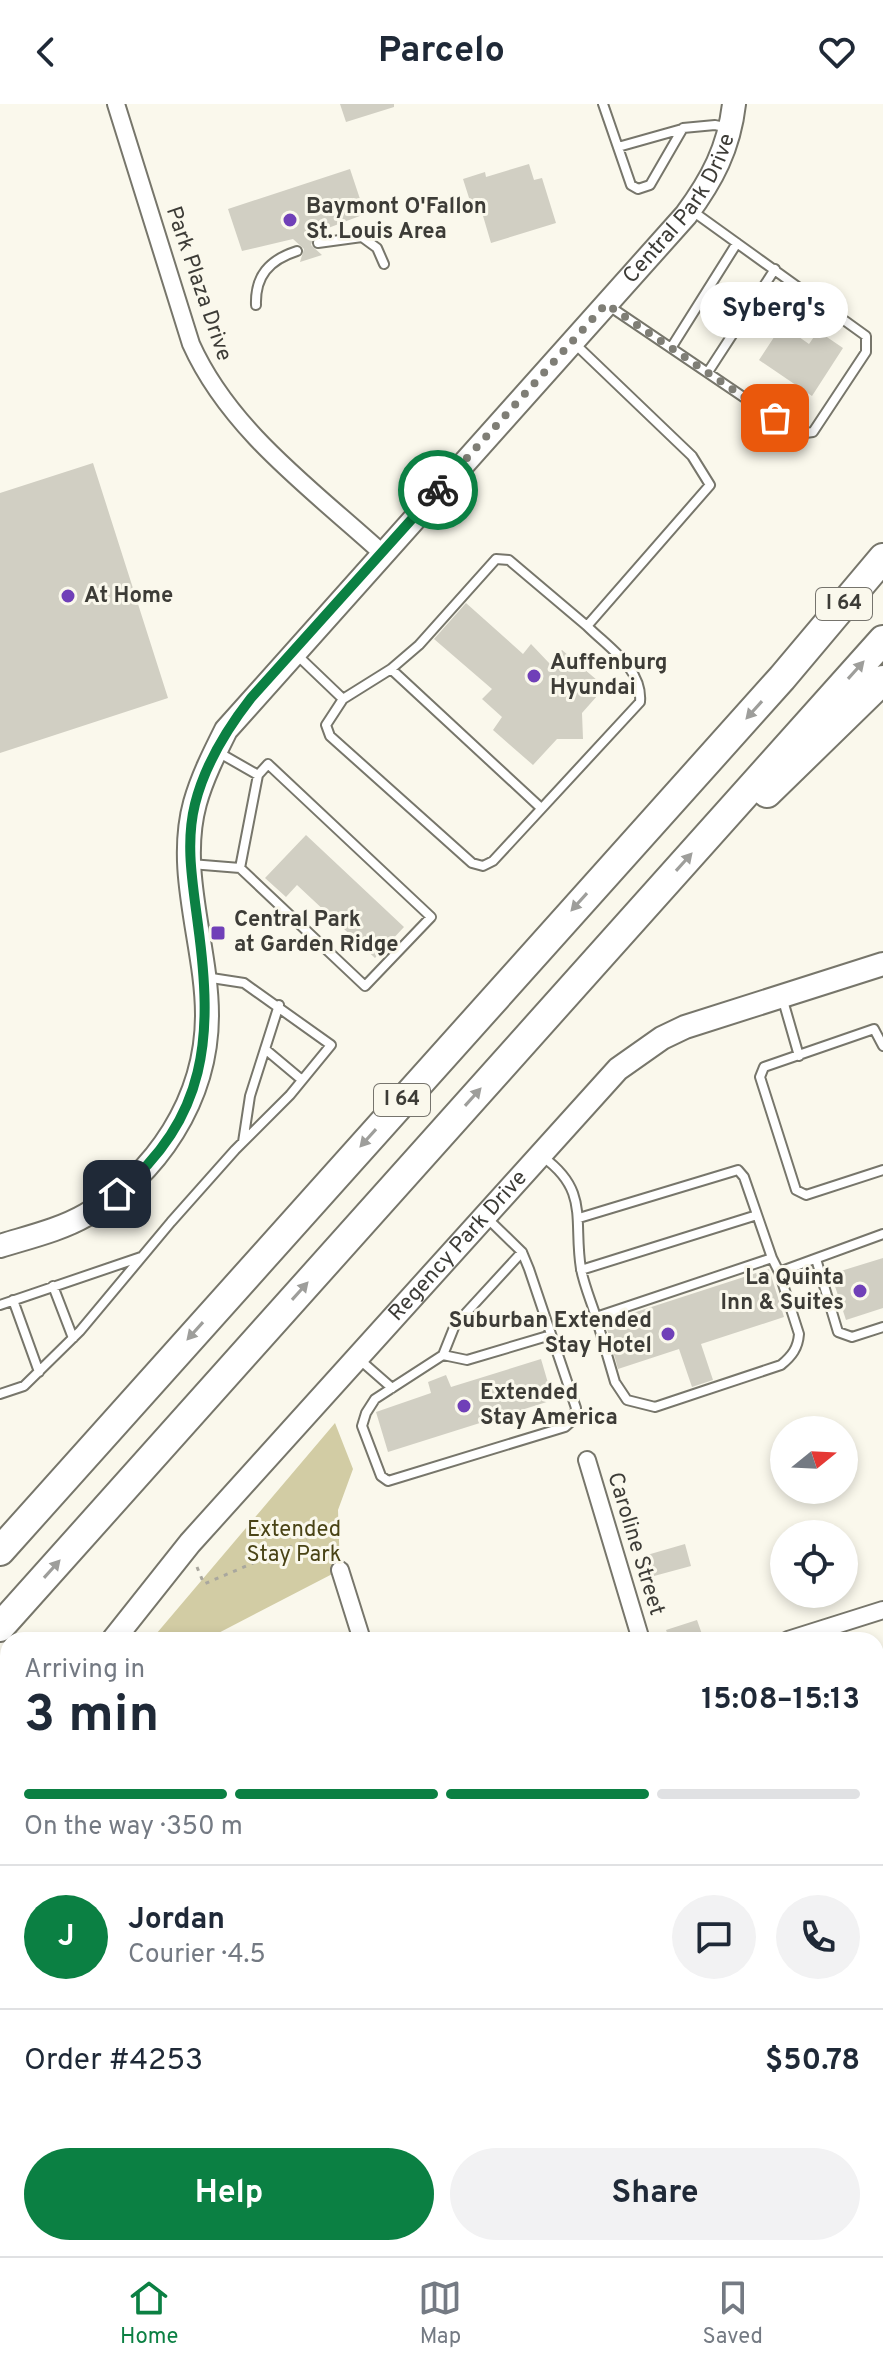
<!DOCTYPE html>
<meta charset="utf-8">
<style>
:root{--surface:#fff;--page:#f2f2f3;--text:#1f2937;--muted:#747a83;--line:#e0e1e3;--accent:#0b8043}
body{margin:0;font-family:Overpass,sans-serif;background:var(--page);color:var(--text);height:100vh;display:flex;flex-direction:column;font-size:30px;white-space:nowrap}
*{box-sizing:border-box;margin:0}
p{font-size:26px;color:var(--muted)}
.icon{flex:none;width:44px;height:44px;fill:none;stroke:currentColor;stroke-width:2;stroke-linecap:round;stroke-linejoin:round}
.map{position:relative;flex:1;overflow:hidden}
.drawer{position:absolute;left:0px;top:1528px;width:884px;height:624px;display:flex;flex-direction:column;background:var(--surface);border-radius:24px 24px 0 0;box-shadow:0 4px 12px #0003}
.drawer>*{flex:none}
.needle{width:52px;rotate:72deg}
.fabs{position:absolute;left:770px;top:1312px;display:grid;gap:16px}
.fabs a{display:grid;place-items:center;width:88px;height:88px;border-radius:50%;background:var(--surface);box-shadow:0 4px 12px #0003;font-size:40px}
.pin{position:absolute;display:grid;place-items:center;width:68px;height:68px;color:#fff;margin:-34px;border-radius:16px;box-shadow:0 4px 12px #0006}
.courier{position:absolute;display:grid;place-items:center;width:80px;height:80px;margin:-40px;border:6px solid #0b8043;border-radius:50%;background:#fff;color:#222;box-shadow:0 2px 10px #0007}
.bubble{position:absolute;height:56px;border-radius:28px;background:var(--surface);box-shadow:0 4px 12px #0003;font-size:26px;font-weight:700;line-height:56px;text-align:center}
.summary em{font-style:normal;font-weight:700}
.summary div{display:flex;flex-direction:column-reverse}
.summary{display:flex;align-items:center;justify-content:space-between;height:136px;padding:0 24px}
h1{font-size:52px;font-weight:700;line-height:60px}
.bar{display:grid;grid-template-columns:repeat(4,1fr);gap:12px 8px;align-content:center;height:96px;padding:0 24px}
.bar i{height:10px;border-radius:6px;background:var(--line)}
.bar .selected{background:var(--accent)}
.bar p{grid-column:span 4}
.line{display:flex;align-items:center;gap:20px;padding:0 24px;border-top:2px solid var(--line)}
.line div{flex:1}
.round{display:grid;place-items:center;flex:none;width:84px;height:84px;border-radius:42px;background:var(--page)}
.button{display:flex;gap:16px;margin-top:auto;padding:16px 24px}
.button a{flex:1;height:92px;border-radius:48px;background:var(--accent);color:#fff;font-size:32px;font-weight:700;line-height:92px;text-align:center}
.button a+a{background:var(--page);color:var(--text)}
header{display:flex;justify-content:space-between;align-items:center;height:104px;padding:0 24px;background:var(--surface);font-size:36px;font-weight:700}
.tab-bar{display:flex;justify-content:space-around;align-items:center;height:112px;border-top:2px solid var(--line);background:var(--surface);font-size:22px;color:var(--muted)}
.tab-bar a{display:grid;justify-items:center;gap:4px}
.tab-bar .selected{color:var(--accent)}
.map>svg:first-child{display:block}
.green{fill:#d2cca4}
.water{fill:#b9aae0}
.building{fill:#d1cfc3}
.lines{fill:none;stroke-linecap:round;stroke-linejoin:round}
.lane-casing{stroke:#77766b;stroke-width:12}
.street-casing{stroke:#77766b;stroke-width:20}
.secondary-casing{stroke:#77766b;stroke-width:26}
.highway-casing{stroke:#77766b;stroke-width:32}
.path{stroke:#a9a79e;stroke-width:3;stroke-dasharray:4 6;stroke-linecap:butt}
.lane{stroke:#fff;stroke-width:8}
.street{stroke:#fff;stroke-width:16}
.secondary{stroke:#fff;stroke-width:22}
.highway{stroke:#fff;stroke-width:28}
.oneway{fill:#9e9e9b}
.done{stroke:#7f7e76;stroke-width:8;stroke-dasharray:0 14.4}
.route{stroke:#0b8043;stroke-width:10}
.poi-dot{fill:#7040b8;stroke:#faf8ec;stroke-width:3}
.labels{text-anchor:middle;dominant-baseline:central;stroke-width:6;stroke-linejoin:round;paint-order:stroke}
.shield{fill:#faf8ec;stroke:#76746d;stroke-width:2}
.shield-label{font-size:20px;font-weight:bold;fill:#3d3c37}
.poi-label{font-size:22px;font-weight:bold;fill:#3d3c37;stroke:#faf8ec;text-anchor:start}
.street-label{font-size:22px;fill:#3d3c37;stroke:#faf8ec}
.park-label{font-size:22px;fill:#494315;stroke:#faf8ec}
</style>
<header><svg class="icon" aria-label="back" viewBox="0 0 24 24"><path d="M15 5l-7 7 7 7"/></svg>Parcelo<svg class="icon" aria-label="heart" viewBox="0 0 24 24"><path d="M12 20l-8-8c-3-5 5-10 8-4 3-6 11-1 8 4z"/></svg></header>
<div class="map">
<svg width="883" height="2152" viewBox="0 0 883 2152">
<rect width="100%" height="100%" fill="#faf8ec"/>
<path class="green" d="M 335,1319 L 353,1365 L 338,1406 L 340,1466 L 205,1536 L 151,1536 Z"/>
<path class="water" d="M 55,2144 L 183,2144 L 187,2152 L 53,2152 Z"/>
<path class="building" d="M 340,0 L 394,0 L 394,3 L 346,18 Z
M 529,60 L 534,76 L 542,74 L 556,119 L 491,139 L 478,95 L 470,97 L 463,75 L 485,68 L 486,73 Z
M 350,65 L 365,110 L 315,129 L 311,141 L 322,151 L 300,158 L 304,145 L 293,135 L 242,147 L 228,105 Z
M 782,221 L 809,240 L 818,227 L 843,244 L 812,292 L 759,256 Z
M 93,359 L 168,594 L 0,649 L 0,389 Z
M 466,499 L 523,550 L 531,540 L 550,560 L 562,546 L 605,583 L 582,609 L 583,635 L 557,635 L 533,661 L 493,626 L 502,613 L 482,595 L 492,585 L 434,535 Z
M 306,731 L 404,823 L 375,854 L 297,781 L 286,793 L 265,774 Z
M 883,1154 L 883,1204 L 846,1216 L 831,1170 Z
M 769,1165 L 784,1213 L 701,1240 L 713,1276 L 692,1283 L 679,1245 L 618,1265 L 605,1218 Z
M 541,1255 L 553,1296 L 388,1348 L 376,1308 L 431,1289 L 428,1278 L 446,1271 L 451,1283 Z
M 685,1440 L 691,1462 L 654,1472 L 647,1451 Z
M 697,1516 L 704,1536 L 670,1536 L 666,1526 Z"/>
<g class="lines">
<defs>
<path id="lane" d="M 603,0 L 631,81 L 638,85 L 650,81 L 683,24 L 715,21 L 729,24
M 618,43 L 682,25
M 318,139 L 362,133 L 377,144 L 384,160
M 256,201 C 255,172 269,156 297,147
M 609,202 L 798,330 L 813,328 L 866,248 L 866,232 L 691,106
M 671,244 L 737,139
M 708,268 L 775,165
M 296,550 L 343,595 L 326,621 L 330,632 L 472,759 L 483,762 L 493,757 L 640,598 C 643,565 609,544 587,522 L 710,381 L 692,352 L 573,238
M 391,565 L 541,704
M 343,595 L 391,565 L 419,541 L 496,455 L 509,456 L 587,522
M 216,647 L 258,671 L 268,660 L 431,813 L 365,882 L 240,764 L 258,671
M 191,760 L 240,764
M 782,893 L 799,952
M 883,942 L 874,925 L 764,963 L 760,973 L 796,1086 L 806,1091 L 883,1066
M 265,945 L 302,976
M 243,1038 L 250,992 L 279,901
M 543,1053 C 590,1087 573,1117 581,1165 C 584,1181 591,1197 596,1213 L 772,1154 L 779,1168 L 883,1130
M 487,1114 L 522,1148 L 529,1165 L 576,1304 L 573,1316 L 565,1323 L 388,1377 L 381,1372 L 362,1322 L 366,1309 L 375,1295 L 443,1251 L 455,1221 L 522,1148
M 579,1114 L 738,1066 L 744,1073 L 772,1154
M 816,1155 L 838,1228 L 852,1233 L 883,1223
M 581,1166 L 757,1111
M 53,1182 L 73,1234
M 13,1196 L 39,1268
M 0,1201 L 141,1153
M 596,1213 L 615,1278 L 627,1296 L 655,1303 L 781,1261 C 792,1252 798,1244 799,1230 L 779,1168
M 443,1251 L 467,1256 L 551,1231
M 360,1256 L 392,1284
M 0,1290 L 24,1282 L 80,1227 L 171,1118 L 235,1046 L 290,991 L 331,941 L 244,879 L 205,873
M 388,2144 L 390,2152"/>
<path id="street" d="M 116,0 L 191,240 C 230,327 313,386 382,449
M 587,1356 L 641,1536
M 340,1466 L 362,1536
M 788,1536 L 883,1506
M 513,2152 L 523,2144"/>
<g id="secondary">
<path id="s1" d="M 0,1142 C 29,1133 60,1126 86,1111 C 157,1071 207,995 207,911 C 207,842 176,768 195,699 C 202,674 214,650 226,626 L 686,111 C 712,76 729,44 734,0"/>
<path id="s2" d="M 113,1536 L 190,1439 L 618,965 L 662,934 L 685,923 L 883,860"/>
<path d="M 0,1661 L 8,1652"/>
</g>
<path id="highway" d="M 767,689 L 883,576
M 0,1447 L 782,574 L 883,454
M 0,1523 L 883,536"/>
</defs>
<use href="#lane" class="lane-casing"/>
<use href="#street" class="street-casing"/>
<use href="#secondary" class="secondary-casing"/>
<use href="#highway" class="highway-casing"/>
<path class="path" d="M 197,1463 L 204,1480 L 307,1436"/>
<use href="#lane" class="lane"/>
<use href="#street" class="street"/>
<use href="#secondary" class="secondary"/>
<use href="#highway" class="highway"/>
</g>
<defs><path id="oneway-solid" d="M-6-.8H1V-3.2L6.5 0L1 3.2V.8H-6Z" transform="scale(2)"/></defs>
<g class="oneway">
<use href="#oneway-solid" transform="translate(856 566) rotate(-48)"/>
<use href="#oneway-solid" transform="translate(754 606) rotate(132)"/>
<use href="#oneway-solid" transform="translate(684 758) rotate(-48)"/>
<use href="#oneway-solid" transform="translate(579 798) rotate(132)"/>
<use href="#oneway-solid" transform="translate(473 993) rotate(-48)"/>
<use href="#oneway-solid" transform="translate(368 1034) rotate(132)"/>
<use href="#oneway-solid" transform="translate(300 1187) rotate(-48)"/>
<use href="#oneway-solid" transform="translate(195 1227) rotate(132)"/>
<use href="#oneway-solid" transform="translate(52 1465) rotate(-48)"/>
</g>
<g class="lines">
<path class="done" d="M 438,386 L 606,200 L 775,314"/>
<path class="route" d="M 117,1090 C 209,1013 213,932 198,821 C 193,781 185,740 195,700 C 205,660 226,626 251,594 L 438,386"/>
</g>
<g class="poi-dot">
<circle cx="290" cy="116" r="8"/>
<circle cx="68" cy="492" r="8"/>
<circle cx="534" cy="572" r="8"/>
<rect x="210" y="821" width="16" height="16" rx="4"/>
<circle cx="860" cy="1187" r="8"/>
<circle cx="668" cy="1230" r="8"/>
<circle cx="464" cy="1302" r="8"/>
</g>
<g class="labels">
<g class="shield">
<rect x="816" y="484" width="56" height="32" rx="6"/>
<rect x="374" y="980" width="56" height="32" rx="6"/>
</g>
<g class="shield-label">
<text x="844" y="500">I 64</text>
<text x="402" y="996">I 64</text>
</g>
<g class="poi-label">
<text x="306" y="103">Baymont O'Fallon<tspan x="306" dy="25">St. Louis Area</tspan></text>
<text x="84" y="492">At Home</text>
<text x="550" y="559">Auffenburg<tspan x="550" dy="25">Hyundai</tspan></text>
<text x="234" y="816">Central Park<tspan x="234" dy="25">at Garden Ridge</tspan></text>
<text x="844" y="1174" text-anchor="end">La Quinta<tspan x="844" dy="25">Inn &amp; Suites</tspan></text>
<text x="652" y="1217" text-anchor="end">Suburban Extended<tspan x="652" dy="25">Stay Hotel</tspan></text>
<text x="480" y="1289">Extended<tspan x="480" dy="25">Stay America</tspan></text>
</g>
<g class="street-label">
<text stroke="none"><textPath href="#s1" startOffset="1322">Central Park Drive</textPath></text>
<text transform="translate(198 180) rotate(71)">Park Plaza Drive</text>
<text stroke="none"><textPath href="#s2" startOffset="524">Regency Park Drive</textPath></text>
<text transform="translate(635 1440) rotate(73)">Caroline Street</text>
</g>
<g class="park-label">
<text x="294" y="1426">Extended<tspan x="294" dy="25">Stay Park</tspan></text>
</g>
</g>
</svg>
<div class="fabs">
<a><svg class="needle" viewBox="-14 -14 28 28"><path d="M0-13l5 13h-10z" fill="#e53935"/><path d="M0 13l5-13h-10z" fill="#747a83"/></svg></a>
<a><svg class="icon" aria-label="locate" viewBox="0 0 24 24"><circle cx="12" cy="12" r="6"/><path d="M12 2v4M12 18v4M2 12h4M18 12h4"/></svg></a>
</div>
<div class="pin" style="left:775px;top:314px;background:#ea580c"><svg class="icon" aria-label="bag" viewBox="0 0 24 24"><path d="M5 8h14l-1 12H6zM9 8a3 3 0 0 1 6 0"/></svg></div>
<div class="pin" style="left:117px;top:1090px;background:#1f2937"><svg class="icon" aria-label="home" viewBox="0 0 24 24"><path d="M3 11l9-7 9 7M6 9v11h12V9"/></svg></div>
<div class="courier" style="left:438px;top:386px"><svg class="icon" aria-label="bike" viewBox="0 0 24 24"><circle cx="6" cy="16" r="4"/><circle cx="18" cy="16" r="4"/><path d="M6 16l4-8h5l3 8M10 8l3 8H6M13 5h3"/></svg></div>
<div class="bubble" style="left:700px;top:178px;width:148px">Syberg's</div>
<section class="drawer">
<div class="summary"><div><h1>3 min</h1><p>Arriving in</p></div><em>15:08–15:13</em></div>
<div class="bar"><i class="selected"></i><i class="selected"></i><i class="selected"></i><i></i><p>On the way · 350 m</p></div>
<div class="line" style="height:144px"><b class="round" style="background:var(--accent);color:#fff">J</b><div><b>Jordan</b><p>Courier · 4.5</p></div><a class="round"><svg class="icon" aria-label="chat" viewBox="0 0 24 24"><path d="M4 5h16v11H9l-5 4z"/></svg></a><a class="round"><svg class="icon" aria-label="phone" viewBox="0 0 24 24"><path d="M5 4h4l2 5-3 2q2 4 5 5l2-3 5 2v4C11 20 4 13 5 4z"/></svg></a></div>
<div class="line" style="height:104px"><div>Order #4253</div><b>$50.78</b></div>
<div class="button"><a>Help</a><a>Share</a></div>
</section>
</div>
<nav class="tab-bar">
<a class="selected"><svg class="icon" aria-label="home" viewBox="0 0 24 24"><path d="M3 11l9-7 9 7M6 9v11h12V9"/></svg>Home</a>
<a><svg class="icon" aria-label="map" viewBox="0 0 24 24"><path d="M3 6l6-2 6 2 6-2v14l-6 2-6-2-6 2zM9 4v14M15 6v14"/></svg>Map</a>
<a><svg class="icon" aria-label="saved" viewBox="0 0 24 24"><path d="M7 4h10v16l-5-4-5 4z"/></svg>Saved</a>
</nav>
